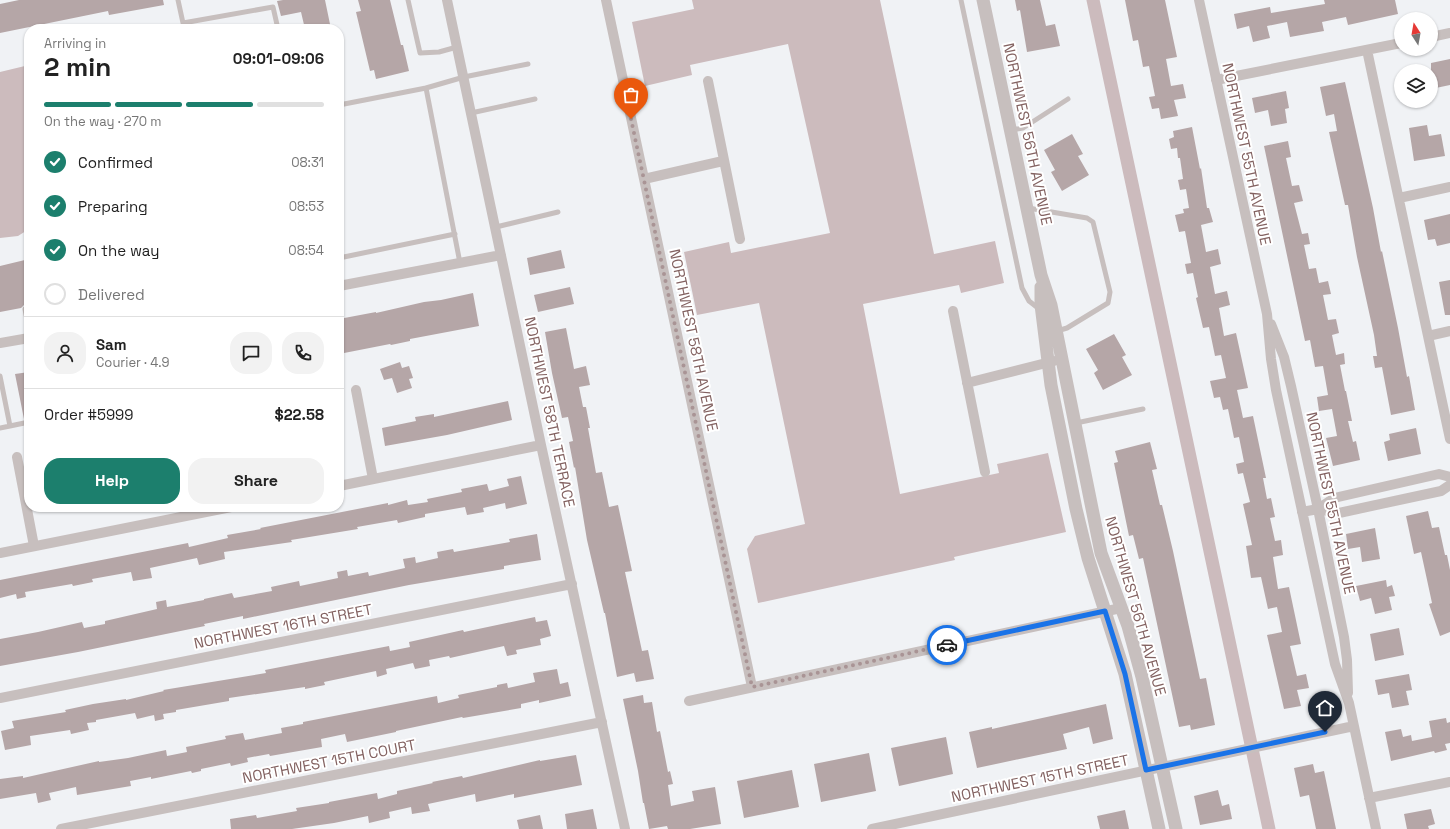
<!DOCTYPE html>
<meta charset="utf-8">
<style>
:root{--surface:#fff;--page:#f2f2f2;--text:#222;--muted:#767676;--line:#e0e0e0;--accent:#1c7f6d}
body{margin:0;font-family:"Space Grotesk",sans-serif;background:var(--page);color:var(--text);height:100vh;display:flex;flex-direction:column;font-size:15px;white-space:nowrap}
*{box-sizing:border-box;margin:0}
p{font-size:13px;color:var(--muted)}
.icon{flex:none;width:22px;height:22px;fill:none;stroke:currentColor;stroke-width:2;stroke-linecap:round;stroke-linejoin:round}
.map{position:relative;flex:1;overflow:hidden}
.side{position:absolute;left:24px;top:24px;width:320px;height:488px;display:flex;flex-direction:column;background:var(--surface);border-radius:16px;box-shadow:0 1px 3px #0004}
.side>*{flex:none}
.needle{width:26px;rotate:349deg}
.controls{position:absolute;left:1394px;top:12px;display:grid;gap:8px}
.controls a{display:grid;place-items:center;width:44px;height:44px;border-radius:50%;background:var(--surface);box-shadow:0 1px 3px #0004;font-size:20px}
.pin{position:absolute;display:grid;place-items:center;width:34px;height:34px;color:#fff;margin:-41px -17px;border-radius:50% 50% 50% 0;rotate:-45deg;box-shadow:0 0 4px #0007}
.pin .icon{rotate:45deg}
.courier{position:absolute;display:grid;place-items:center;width:40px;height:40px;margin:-20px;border:3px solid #1a73e8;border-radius:50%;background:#fff;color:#222;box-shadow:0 1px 5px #0007}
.headline em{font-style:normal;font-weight:700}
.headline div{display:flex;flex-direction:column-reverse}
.headline{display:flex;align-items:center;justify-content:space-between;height:68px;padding:0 20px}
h1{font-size:26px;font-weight:700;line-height:30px}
.bar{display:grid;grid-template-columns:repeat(4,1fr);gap:6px 4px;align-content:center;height:48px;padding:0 20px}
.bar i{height:5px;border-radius:3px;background:var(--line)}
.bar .selected{background:var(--accent)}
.bar p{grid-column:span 4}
.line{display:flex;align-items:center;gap:10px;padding:0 20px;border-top:1px solid var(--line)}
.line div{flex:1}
.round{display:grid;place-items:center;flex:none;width:42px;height:42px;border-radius:16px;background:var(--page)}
ol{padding:0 20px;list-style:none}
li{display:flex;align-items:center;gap:12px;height:44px}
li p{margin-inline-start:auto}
li .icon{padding:4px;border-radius:50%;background:var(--accent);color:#fff;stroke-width:4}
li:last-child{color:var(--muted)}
li i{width:22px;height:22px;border:2px solid var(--line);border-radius:50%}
.button{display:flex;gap:8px;margin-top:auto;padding:8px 20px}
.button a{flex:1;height:46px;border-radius:16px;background:var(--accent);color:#fff;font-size:16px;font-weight:700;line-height:46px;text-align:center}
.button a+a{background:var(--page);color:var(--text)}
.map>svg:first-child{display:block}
.water{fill:#ccbbbd}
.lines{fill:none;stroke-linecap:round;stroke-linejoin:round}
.canal{stroke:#ccbbbd;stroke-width:13}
.building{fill:#b5a6a7}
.service{stroke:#c7bfbe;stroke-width:5}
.minor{stroke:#c7bfbe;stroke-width:10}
.tertiary{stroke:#c7bfbe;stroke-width:13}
.done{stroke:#a99495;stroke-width:4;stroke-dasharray:0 7.2}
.route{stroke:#1a73e8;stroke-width:5}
.labels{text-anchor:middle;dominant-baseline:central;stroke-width:4;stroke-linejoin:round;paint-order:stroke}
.street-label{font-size:15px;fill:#836261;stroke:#fff}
</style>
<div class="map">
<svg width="1450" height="829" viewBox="0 0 1450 829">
<rect width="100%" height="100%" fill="#f0f2f5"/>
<path class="water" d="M 692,0 L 880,0 L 934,254 L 995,241 L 1004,283 L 961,293 L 959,285 L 863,304 L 900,494 L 999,473 L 997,464 L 1048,453 L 1066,532 L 954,557 L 955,560 L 758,603 L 747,549 L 755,536 L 805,524 L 759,303 L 697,315 L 684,252 L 729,242 L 731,253 L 830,233 L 788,44 L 690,65 L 692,75 L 645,86 L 632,22 L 694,9 Z
M 29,65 L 29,229 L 18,236 L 0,238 L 0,72 Z"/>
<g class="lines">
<path class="canal" d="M 1093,0 L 1269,829"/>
</g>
<path class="building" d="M 19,0 L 163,0 L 164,5 L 109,15 L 108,11 L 0,33 L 0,4 Z
M 283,0 L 325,0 L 331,29 L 305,29 L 301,12 L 281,16 L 277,1 Z
M 358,0 L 390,0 L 401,45 L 403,45 L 409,71 L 376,79 L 374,70 L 370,71 L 356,12 L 361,11 Z
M 1015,0 L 1040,0 L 1046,26 L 1055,24 L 1060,46 L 1027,52 L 1020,10 L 1017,11 Z
M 1125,0 L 1165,0 L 1177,57 L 1166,59 L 1171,86 L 1183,84 L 1186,98 L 1174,100 L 1178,116 L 1161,119 L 1159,108 L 1152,109 L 1149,97 L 1155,96 L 1149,66 L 1143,67 L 1138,40 L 1133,41 Z
M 1324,0 L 1395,0 L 1398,14 L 1348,25 L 1346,17 L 1322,22 L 1324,31 L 1290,37 L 1287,22 L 1267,26 L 1270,38 L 1253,42 L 1249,26 L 1237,29 L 1234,14 L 1270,7 L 1271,13 L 1325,4 Z
M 1450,59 L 1450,85 L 1431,89 L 1431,63 Z
M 1345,82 L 1373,208 L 1381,252 L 1382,251 L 1398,328 L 1407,377 L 1409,376 L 1415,410 L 1391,415 L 1382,367 L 1375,368 L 1373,356 L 1377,356 L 1374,335 L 1357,257 L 1348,205 L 1345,205 L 1329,132 L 1337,131 L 1334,114 L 1326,116 L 1320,87 Z
M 1286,91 L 1289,108 L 1285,109 L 1287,123 L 1271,126 L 1268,110 L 1255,113 L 1252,98 Z
M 1427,125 L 1429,136 L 1441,134 L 1445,156 L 1414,161 L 1409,128 Z
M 1192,127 L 1200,169 L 1201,168 L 1207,208 L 1209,208 L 1213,222 L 1201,225 L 1206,252 L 1218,249 L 1221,264 L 1210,267 L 1215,294 L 1227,291 L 1230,305 L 1219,308 L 1224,336 L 1236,333 L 1248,388 L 1237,390 L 1243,418 L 1253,416 L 1266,478 L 1263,478 L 1267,499 L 1271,498 L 1275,517 L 1270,518 L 1275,541 L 1281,540 L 1283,555 L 1273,557 L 1278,589 L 1289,587 L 1301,644 L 1290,646 L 1297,676 L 1306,674 L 1309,688 L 1297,690 L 1301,706 L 1284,709 L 1267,635 L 1282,632 L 1277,607 L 1268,609 L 1261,577 L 1251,578 L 1246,546 L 1252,545 L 1243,504 L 1250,502 L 1243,473 L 1238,474 L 1236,464 L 1244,462 L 1239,437 L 1234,438 L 1228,409 L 1223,410 L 1220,397 L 1214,398 L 1210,381 L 1226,378 L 1221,355 L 1215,356 L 1209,327 L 1203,328 L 1196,298 L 1198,297 L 1193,273 L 1187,274 L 1185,264 L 1191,263 L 1185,231 L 1179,232 L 1175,215 L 1184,213 L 1183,209 L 1189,208 L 1186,189 L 1180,190 L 1178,180 L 1183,179 L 1180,158 L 1178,158 L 1177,148 L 1171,149 L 1169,139 L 1174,137 L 1173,131 Z
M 1072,134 L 1083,154 L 1078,156 L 1089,175 L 1062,191 L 1051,172 L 1055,170 L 1044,150 Z
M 1288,141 L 1291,157 L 1286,158 L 1292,186 L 1299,185 L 1303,201 L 1294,203 L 1302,234 L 1308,233 L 1310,244 L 1304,245 L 1309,269 L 1316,268 L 1319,283 L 1328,281 L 1331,294 L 1323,295 L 1328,320 L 1336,319 L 1339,333 L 1332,335 L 1336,355 L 1344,353 L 1345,364 L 1340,365 L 1345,391 L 1346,391 L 1352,421 L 1348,421 L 1353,442 L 1356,441 L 1360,460 L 1333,466 L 1326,438 L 1337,436 L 1332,409 L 1319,411 L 1317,397 L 1328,395 L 1323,366 L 1315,367 L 1310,340 L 1305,341 L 1264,146 Z
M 1450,214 L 1450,243 L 1437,246 L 1435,239 L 1428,240 L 1424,220 Z
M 561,250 L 565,268 L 530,275 L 527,258 Z
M 29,259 L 29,283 L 27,283 L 29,292 L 29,306 L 24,305 L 21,308 L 0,312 L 0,266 Z
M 1450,280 L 1450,315 L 1445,315 L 1439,282 Z
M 570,287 L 574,304 L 538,312 L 534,295 Z
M 473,293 L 479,326 L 410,339 L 410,341 L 391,345 L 390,344 L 339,354 L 339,319 L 376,312 L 376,313 L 424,302 L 441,300 Z
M 566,328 L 574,369 L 586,366 L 590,385 L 579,387 L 583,407 L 586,407 L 590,428 L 588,428 L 596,473 L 602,472 L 609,507 L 618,505 L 632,571 L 625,572 L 642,651 L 648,650 L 654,679 L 636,682 L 634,673 L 617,677 L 605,613 L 604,613 L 587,540 L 575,467 L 574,468 L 569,442 L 573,441 L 568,417 L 562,418 L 552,373 L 545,332 Z
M 1114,334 L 1126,355 L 1122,357 L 1132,375 L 1103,390 L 1094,373 L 1098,370 L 1086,349 Z
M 400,362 L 402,368 L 409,366 L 413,378 L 409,379 L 412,388 L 397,393 L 392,378 L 384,380 L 380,369 Z
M 29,372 L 29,418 L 24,419 L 15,374 Z
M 508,401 L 512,420 L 447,435 L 385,446 L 382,428 L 416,421 L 415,417 L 434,414 L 434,417 Z
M 1416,428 L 1421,454 L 1388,461 L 1384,442 L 1390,440 L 1389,434 Z
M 1150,442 L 1157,469 L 1152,470 L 1160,505 L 1162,505 L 1173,551 L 1200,679 L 1206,678 L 1215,725 L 1191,730 L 1190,725 L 1179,727 L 1143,558 L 1139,559 L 1133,535 L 1129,536 L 1114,463 L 1118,462 L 1115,451 Z
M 521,476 L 527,504 L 506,509 L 505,503 L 483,508 L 484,512 L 467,515 L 465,507 L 425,514 L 425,517 L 398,523 L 397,520 L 357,527 L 358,529 L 291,540 L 292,542 L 224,552 L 225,559 L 199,565 L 197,558 L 150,568 L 152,578 L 133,581 L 131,572 L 92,579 L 93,582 L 73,586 L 72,584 L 25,592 L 26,597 L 17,599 L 16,594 L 0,598 L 0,580 L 188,543 L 189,547 L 228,538 L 227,535 L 261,529 L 260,528 L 388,503 L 388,505 L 407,500 L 408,505 L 428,502 L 427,499 L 462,492 L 461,489 L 487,484 L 489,491 L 509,486 L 507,479 Z
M 1428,511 L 1432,528 L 1439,527 L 1445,555 L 1447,555 L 1450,570 L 1450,632 L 1440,636 L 1429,604 L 1432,603 L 1421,552 L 1414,554 L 1406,516 Z
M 1375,528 L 1380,559 L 1362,562 L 1360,547 L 1348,549 L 1346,534 Z
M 537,534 L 541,560 L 504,566 L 504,569 L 409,585 L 243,619 L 243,616 L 204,624 L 205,626 L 78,652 L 0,666 L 0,639 L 38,632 L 82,622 L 84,628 L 105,624 L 105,621 L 157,609 L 156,602 L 166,600 L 167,607 L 204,600 L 204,599 L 232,593 L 234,598 L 272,591 L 271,587 L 299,581 L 300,586 L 338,578 L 337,572 L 347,570 L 348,576 L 368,572 L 369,576 L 405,568 L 403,559 L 415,557 L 416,563 L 438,558 L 437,552 L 453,549 L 454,552 L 510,542 L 509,539 Z
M 1386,580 L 1387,587 L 1392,585 L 1395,596 L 1389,597 L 1392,610 L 1375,614 L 1371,598 L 1360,601 L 1356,586 Z
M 535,617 L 536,622 L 547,620 L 551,636 L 540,639 L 541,645 L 516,650 L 517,654 L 507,656 L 504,646 L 450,658 L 449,656 L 429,660 L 430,666 L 415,669 L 413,663 L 386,669 L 387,674 L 377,677 L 376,671 L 324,682 L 325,685 L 305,689 L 305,687 L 229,698 L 229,701 L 176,710 L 176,712 L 163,714 L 164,719 L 155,721 L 154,715 L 137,719 L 135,713 L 96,720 L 96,722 L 87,723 L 89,730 L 71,734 L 70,730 L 30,736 L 31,745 L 5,750 L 1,731 L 14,728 L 12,721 L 66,712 L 65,710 L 93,704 L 126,699 L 126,700 L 164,691 L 163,690 L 266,673 L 265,670 L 389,646 L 390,651 L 410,647 L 409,642 L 463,630 L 464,632 Z
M 1399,628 L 1404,655 L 1375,661 L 1370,634 Z
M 557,669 L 560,684 L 568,682 L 571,696 L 539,703 L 539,700 L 521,704 L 521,708 L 463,718 L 462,717 L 396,731 L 396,732 L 347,742 L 345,734 L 321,739 L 322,747 L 270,756 L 269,754 L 247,758 L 248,762 L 231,766 L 230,763 L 201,769 L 201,771 L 192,773 L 191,771 L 151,779 L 151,777 L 130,781 L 131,786 L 77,795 L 76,787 L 49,793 L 51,800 L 38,803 L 36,793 L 0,799 L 0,779 L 23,776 L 23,778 L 99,761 L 99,762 L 128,758 L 166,750 L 167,756 L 187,752 L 186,747 L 226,739 L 225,736 L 243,733 L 245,740 L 282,733 L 281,728 L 303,724 L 303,722 L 437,696 L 438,703 L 459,698 L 458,695 L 497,687 L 497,685 L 507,683 L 508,688 L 535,682 L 533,673 Z
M 1409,674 L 1412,690 L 1406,691 L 1409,705 L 1392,708 L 1389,693 L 1378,695 L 1375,680 Z
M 643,695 L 644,703 L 652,702 L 657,732 L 660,731 L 668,772 L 670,771 L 673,784 L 668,785 L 671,806 L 694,801 L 692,791 L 715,787 L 721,824 L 690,829 L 668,829 L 667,826 L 649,829 L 644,803 L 643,803 L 638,771 L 623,699 Z
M 1106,704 L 1113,739 L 1093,744 L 1089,727 L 1063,734 L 1067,749 L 977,768 L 969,732 L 992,727 L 992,729 Z
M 1446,718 L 1447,723 L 1450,722 L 1450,743 L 1445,744 L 1447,750 L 1435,753 L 1434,751 L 1391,761 L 1385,732 L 1401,729 L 1403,737 L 1411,735 L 1412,741 L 1432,737 L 1429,721 Z
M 946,737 L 953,774 L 899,786 L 891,748 Z
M 869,753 L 876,791 L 821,802 L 814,764 Z
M 576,755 L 582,785 L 514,798 L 514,794 L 476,802 L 475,794 L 428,804 L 430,811 L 412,814 L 411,807 L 389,812 L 390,818 L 369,823 L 368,816 L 334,823 L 292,829 L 231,829 L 230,819 L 256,815 L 257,818 L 297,811 L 296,808 L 329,803 L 329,802 L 377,793 L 378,799 L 397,794 L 397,791 L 433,783 L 432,782 L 462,776 L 463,778 L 540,760 L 540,761 Z
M 1313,764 L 1315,773 L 1324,771 L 1336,829 L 1316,829 L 1309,795 L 1300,797 L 1294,768 Z
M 792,770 L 799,807 L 744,818 L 737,781 Z
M 1218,790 L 1222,806 L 1229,804 L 1232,819 L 1200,825 L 1194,796 Z
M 593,809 L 597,829 L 567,829 L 565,814 Z
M 1431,809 L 1435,824 L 1428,826 L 1429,829 L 1407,829 L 1404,814 Z
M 1125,810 L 1129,829 L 1100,829 L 1097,816 Z
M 540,815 L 543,829 L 519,829 L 517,820 Z"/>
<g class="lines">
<path class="service" d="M 178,0 L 183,23 L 273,7 L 278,29
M 408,0 L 420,53 L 439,52 L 457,47
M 961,0 L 1022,288 L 1029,301 L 1038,308
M 426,88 L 464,77 L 528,64
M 339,105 L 426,88 L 460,263
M 471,113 L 535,99
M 1011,130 L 1023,128 L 1068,99
M 1028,208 L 1087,218 L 1093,222 L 1110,292 L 1108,303 L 1067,328 L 1057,331
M 496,227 L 558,212
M 339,258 L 455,234
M 25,309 L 29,331
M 0,376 L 10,426 L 29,422
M 1076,423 L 1143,409
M 0,428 L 10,426"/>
<path class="minor" d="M 447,0 L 541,445 L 625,829
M 606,0 L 752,687
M 1199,0 L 1267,314 L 1271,359 L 1276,390 L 1335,664 L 1349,703 L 1376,829
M 1431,37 L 1450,33
M 1367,50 L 1450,439
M 1216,80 L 1401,43
M 708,81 L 740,239
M 644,179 L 723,161
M 1399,198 L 1450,187
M 339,286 L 501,255
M 953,311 L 985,472
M 1271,324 L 1284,357 L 1291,386 L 1318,509 L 1344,637 L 1347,660 L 1348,693
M 1428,336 L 1450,331
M 0,343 L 29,338
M 967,383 L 1054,361
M 356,390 L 373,479
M 17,457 L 34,546
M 339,486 L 541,445
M 1318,509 L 1334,498 L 1439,474 L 1450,477
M 1302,512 L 1318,509 L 1339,513 L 1441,491 L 1450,485
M 0,553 L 231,507
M 0,698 L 572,584
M 689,701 L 1121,608
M 1369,798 L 1450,782
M 61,829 L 602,722
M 872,829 L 1354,726"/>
<path class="tertiary" d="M 983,0 L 1041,275 L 1051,305 L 1101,553 L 1128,626 L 1142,677 L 1176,829
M 1041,287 L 1041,305 L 1051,385 L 1076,509 L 1088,558 L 1125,674 L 1159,829"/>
</g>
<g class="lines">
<path class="done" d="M 631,119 L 752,687 L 947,645"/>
<path class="route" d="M 947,645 L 1105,611 L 1125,674 L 1146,770 L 1325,732"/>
</g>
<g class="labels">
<g class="street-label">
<text transform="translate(1028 134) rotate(78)">NORTHWEST 56TH AVENUE</text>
<text transform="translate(1247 154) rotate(78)">NORTHWEST 55TH AVENUE</text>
<text transform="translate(694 340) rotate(78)">NORTHWEST 58TH AVENUE</text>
<text transform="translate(550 412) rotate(78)">NORTHWEST 58TH TERRACE</text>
<text transform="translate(1331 503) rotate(78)">NORTHWEST 55TH AVENUE</text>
<text transform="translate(1136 606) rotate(74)">NORTHWEST 56TH AVENUE</text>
<text transform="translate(283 626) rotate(-11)">NORTHWEST 16TH STREET</text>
<text transform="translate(329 761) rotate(-11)">NORTHWEST 15TH COURT</text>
<text transform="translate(1040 778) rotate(-12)">NORTHWEST 15TH STREET</text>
</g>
</g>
</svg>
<div class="controls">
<a><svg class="needle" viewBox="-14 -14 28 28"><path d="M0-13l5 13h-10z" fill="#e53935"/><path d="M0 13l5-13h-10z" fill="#767676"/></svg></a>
<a><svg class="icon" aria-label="layers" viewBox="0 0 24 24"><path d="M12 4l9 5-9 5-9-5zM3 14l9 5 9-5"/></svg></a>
</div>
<div class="pin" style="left:631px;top:119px;background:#ea580c"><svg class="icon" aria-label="bag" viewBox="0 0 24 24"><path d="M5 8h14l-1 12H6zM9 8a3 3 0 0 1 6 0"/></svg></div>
<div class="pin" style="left:1325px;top:732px;background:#1f2937"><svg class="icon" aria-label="home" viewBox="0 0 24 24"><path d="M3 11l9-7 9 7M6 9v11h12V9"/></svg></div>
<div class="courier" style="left:947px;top:645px"><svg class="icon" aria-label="car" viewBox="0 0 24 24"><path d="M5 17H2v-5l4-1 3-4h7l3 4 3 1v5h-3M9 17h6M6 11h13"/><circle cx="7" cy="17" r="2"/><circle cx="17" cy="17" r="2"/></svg></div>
<section class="side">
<div class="headline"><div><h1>2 min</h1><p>Arriving in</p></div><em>09:01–09:06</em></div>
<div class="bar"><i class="selected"></i><i class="selected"></i><i class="selected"></i><i></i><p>On the way · 270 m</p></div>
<ol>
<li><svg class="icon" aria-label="check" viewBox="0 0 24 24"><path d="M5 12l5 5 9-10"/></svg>Confirmed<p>08:31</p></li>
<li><svg class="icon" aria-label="check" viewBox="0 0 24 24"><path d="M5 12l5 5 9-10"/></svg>Preparing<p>08:53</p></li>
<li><svg class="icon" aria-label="check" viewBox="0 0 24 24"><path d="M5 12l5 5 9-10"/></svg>On the way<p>08:54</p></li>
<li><i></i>Delivered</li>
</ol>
<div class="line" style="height:72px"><a class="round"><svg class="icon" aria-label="person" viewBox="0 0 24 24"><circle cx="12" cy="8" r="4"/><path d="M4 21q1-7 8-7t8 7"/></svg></a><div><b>Sam</b><p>Courier · 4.9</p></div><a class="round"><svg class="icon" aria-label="chat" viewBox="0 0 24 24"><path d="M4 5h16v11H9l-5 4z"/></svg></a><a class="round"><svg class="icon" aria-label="phone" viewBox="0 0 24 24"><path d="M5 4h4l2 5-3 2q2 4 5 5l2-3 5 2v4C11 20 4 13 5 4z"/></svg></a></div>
<div class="line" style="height:52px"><div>Order #5999</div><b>$22.58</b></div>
<div class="button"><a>Help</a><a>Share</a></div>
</section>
</div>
